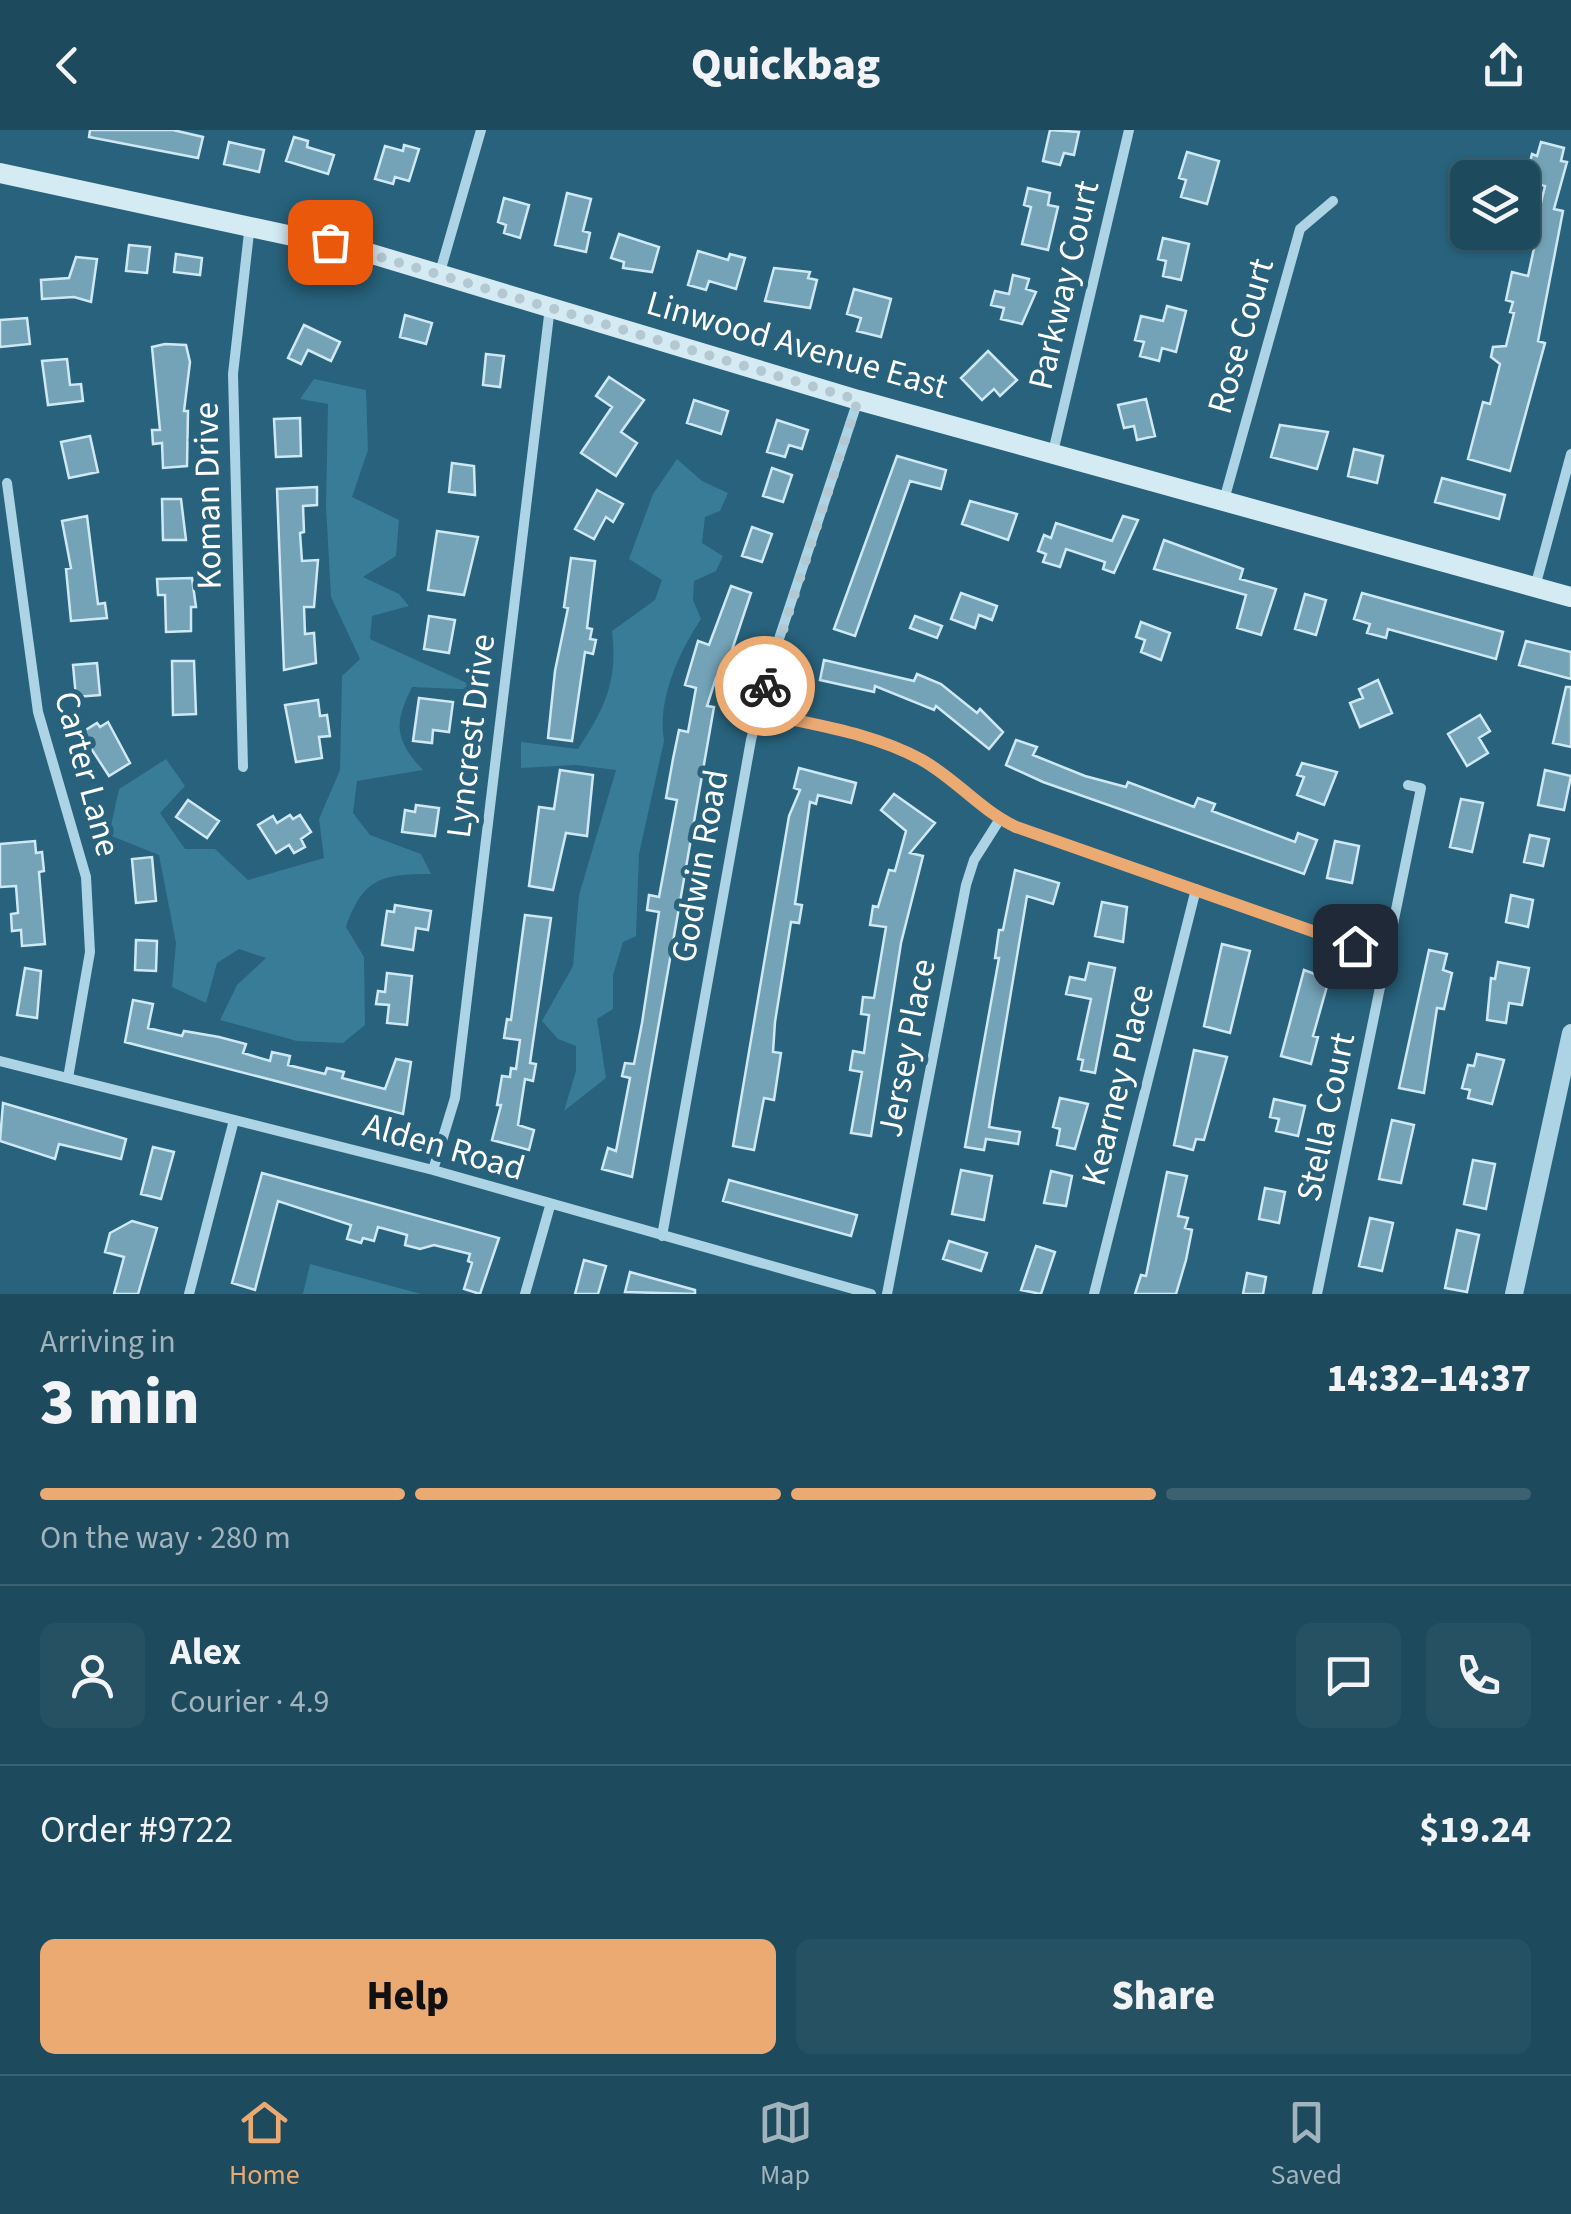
<!DOCTYPE html>
<meta charset="utf-8">
<style>
:root{--surface:#1e4a5d;--page:#265163;--text:#f1f3f6;--muted:#a1b3bc;--line:#3c6272;--accent:#ecaa73}
body{margin:0;font-family:"Source Sans 3",sans-serif;background:var(--page);color:var(--text);height:100vh;display:flex;flex-direction:column;font-size:38px;white-space:nowrap}
*{box-sizing:border-box;margin:0}
p{font-size:32px;color:var(--muted)}
.icon{flex:none;width:55px;height:55px;fill:none;stroke:currentColor;stroke-width:2;stroke-linecap:round;stroke-linejoin:round}
.map{position:relative;height:1164px;overflow:hidden}
.drawer{display:flex;flex-direction:column;background:var(--surface);flex:1}
.drawer>*{flex:none}
.fabs{position:absolute;left:1450px;top:30px;display:grid;gap:20px}
.fabs a{display:grid;place-items:center;width:90px;height:90px;border-radius:15px;background:var(--surface);box-shadow:0 2px 8px #0004,0 0 0 2px var(--line);font-size:50px}
.pin{position:absolute;display:grid;place-items:center;width:85px;height:85px;color:#fff;margin:-42px;border-radius:20px;box-shadow:0 5px 15px #0006}
.courier{position:absolute;display:grid;place-items:center;width:100px;height:100px;margin:-50px;border:8px solid #ecaa73;border-radius:50%;background:#fff;color:#222;box-shadow:0 2px 12px #0007}
.head em{font-style:normal;font-weight:800}
.head div{display:flex;flex-direction:column-reverse}
.head{display:flex;align-items:center;justify-content:space-between;height:170px;padding:0 40px}
h1{font-size:65px;font-weight:800;line-height:75px}
.bar{display:grid;grid-template-columns:repeat(4,1fr);gap:15px 10px;align-content:center;height:120px;padding:0 40px}
.bar i{height:12px;border-radius:8px;background:var(--line)}
.bar .active{background:var(--accent)}
.bar p{grid-column:span 4}
.line{display:flex;align-items:center;gap:25px;padding:0 40px;border-top:2px solid var(--line)}
.line div{flex:1}
.round{display:grid;place-items:center;flex:none;width:105px;height:105px;border-radius:15px;background:var(--page)}
.primary-button{display:flex;gap:20px;margin-top:auto;padding:20px 40px}
.primary-button a{flex:1;height:115px;border-radius:15px;background:var(--accent);color:#111;font-size:40px;font-weight:800;line-height:115px;text-align:center}
.primary-button a+a{background:var(--page);color:var(--text)}
header{display:flex;justify-content:space-between;align-items:center;height:130px;padding:0 40px;background:var(--surface);font-size:45px;font-weight:800}
.tabs{display:flex;justify-content:space-around;align-items:center;height:140px;border-top:2px solid var(--line);background:var(--surface);font-size:28px;color:var(--muted)}
.tabs a{display:grid;justify-items:center;gap:5px}
.tabs .active{color:var(--accent)}
.map>svg:first-child{display:block}
.green{fill:#387c97}
.building{fill:#74a3b7;stroke:#cfe9f4;stroke-width:2.5}
.lines{fill:none;stroke-linecap:round;stroke-linejoin:round}
.minor{stroke:#acd4e4;stroke-width:10}
.tertiary{stroke:#acd4e4;stroke-width:18}
.secondary{stroke:#d5ebf4;stroke-width:20}
.done{stroke:#b4c8d1;stroke-width:10;stroke-dasharray:0 18}
.route{stroke:#ecaa73;stroke-width:12}
.labels{text-anchor:middle;dominant-baseline:central;stroke-width:10;stroke-linejoin:round;paint-order:stroke}
.street-label{font-size:35px;fill:#fff;stroke:#28627c}
</style>
<header><svg class="icon" aria-label="back" viewBox="0 0 24 24"><path d="M15 5l-7 7 7 7"/></svg>Quickbag<svg class="icon" aria-label="share" viewBox="0 0 24 24"><path d="M12 15V3M7 8l5-5 5 5M5 13v7h14v-7"/></svg></header>
<div class="map">
<svg width="1571" height="1164" viewBox="0 0 1571 1164">
<rect width="100%" height="100%" fill="#28627c"/>
<path class="green" d="M 314,249 L 366,260 L 368,320 L 352,367 L 399,390 L 396,426 L 363,447 L 399,464 L 409,476 L 372,486 L 370,509 L 482,560 L 412,557 C 394,594 394,609 423,640 L 357,651 L 353,683 L 370,705 L 421,724 L 431,744 C 382,744 363,748 346,797 L 364,827 L 365,895 L 343,913 L 297,911 L 220,890 L 237,855 L 266,828 L 239,819 L 217,833 L 206,873 L 172,857 L 176,813 L 159,725 L 109,705 L 119,659 L 166,629 L 185,656 L 160,683 L 185,719 L 215,719 L 248,750 L 324,728 L 319,689 L 340,640 L 342,546 L 360,529 L 331,467 L 326,376 L 328,274 L 300,269 Z
M 677,329 L 702,351 L 728,363 L 720,381 L 705,387 L 702,413 L 723,426 L 716,441 L 694,451 L 693,470 L 701,489 C 679,522 657,570 664,611 L 639,724 L 636,806 L 623,812 L 613,845 L 613,879 L 597,889 L 606,948 L 564,981 L 576,941 L 576,916 L 558,909 L 542,891 L 573,836 L 579,765 L 616,640 L 576,635 L 521,638 L 521,612 L 578,619 C 605,578 618,551 612,501 L 655,470 L 662,450 L 629,429 L 653,364 Z
M 310,1134 L 421,1164 L 303,1164 Z"/>
<path class="building" d="M 90,0 L 173,0 L 203,7 L 198,28 L 89,7 Z
M 1050,0 L 1079,2 L 1074,25 L 1064,23 L 1060,35 L 1043,31 Z
M 294,7 L 308,11 L 307,17 L 334,25 L 328,44 L 286,31 Z
M 229,12 L 264,20 L 259,42 L 224,34 Z
M 1541,12 L 1564,18 L 1561,31 L 1567,32 L 1554,79 L 1563,81 L 1538,211 L 1545,213 L 1510,341 L 1468,329 L 1483,272 L 1490,274 L 1500,234 L 1491,227 L 1493,217 L 1506,216 L 1514,183 L 1510,182 L 1513,172 L 1506,170 L 1512,142 L 1528,146 L 1536,109 L 1526,107 L 1528,99 L 1522,97 L 1527,78 L 1539,81 L 1545,56 L 1517,48 L 1522,30 L 1530,32 L 1532,24 L 1537,26 Z
M 404,15 L 419,19 L 409,51 L 395,47 L 393,54 L 375,49 L 385,16 L 403,21 Z
M 1187,22 L 1219,31 L 1207,74 L 1181,67 L 1186,50 L 1179,48 Z
M 1028,58 L 1050,63 L 1048,75 L 1058,77 L 1048,120 L 1022,114 L 1031,77 L 1024,75 Z
M 567,63 L 591,69 L 583,101 L 590,103 L 586,122 L 555,115 Z
M 504,68 L 529,75 L 520,108 L 504,103 L 506,95 L 498,92 Z
M 619,104 L 659,117 L 652,142 L 623,138 L 624,132 L 611,128 Z
M 1163,108 L 1189,114 L 1181,150 L 1163,146 L 1166,131 L 1158,129 Z
M 129,115 L 150,117 L 147,143 L 126,141 Z
M 698,121 L 728,130 L 730,124 L 745,128 L 736,159 L 709,151 L 706,160 L 688,155 Z
M 176,124 L 202,128 L 200,145 L 174,142 Z
M 76,127 L 97,129 L 91,172 L 74,167 L 42,169 L 41,150 L 69,148 Z
M 774,138 L 810,142 L 808,148 L 817,150 L 810,178 L 765,171 Z
M 1013,145 L 1029,149 L 1026,159 L 1036,162 L 1022,194 L 1001,189 L 1004,178 L 991,175 L 995,161 L 1009,164 Z
M 854,159 L 891,169 L 881,207 L 857,201 L 861,188 L 847,184 Z
M 1167,176 L 1186,181 L 1176,222 L 1162,218 L 1159,231 L 1140,226 L 1144,212 L 1135,210 L 1141,186 L 1163,191 Z
M 405,185 L 432,193 L 426,214 L 400,207 Z
M 27,188 L 30,214 L 0,217 L 0,190 Z
M 304,195 L 340,212 L 331,231 L 308,220 L 301,234 L 288,228 Z
M 165,214 L 186,215 L 190,232 L 184,281 L 188,281 L 187,336 L 163,338 L 162,313 L 153,314 L 152,300 L 160,300 L 152,217 Z
M 988,221 L 1017,250 L 1000,266 L 994,259 L 982,270 L 961,248 Z
M 486,224 L 504,226 L 500,257 L 483,255 Z
M 67,229 L 70,255 L 81,254 L 83,271 L 48,275 L 42,231 Z
M 609,247 L 644,270 L 621,302 L 637,313 L 616,346 L 581,323 L 612,277 L 596,266 Z
M 1146,269 L 1155,306 L 1137,310 L 1134,296 L 1124,298 L 1118,275 Z
M 694,270 L 728,281 L 721,304 L 687,293 Z
M 300,288 L 301,326 L 276,327 L 274,289 Z
M 777,290 L 808,300 L 802,319 L 789,315 L 785,327 L 767,322 Z
M 1280,295 L 1328,302 L 1317,339 L 1271,327 Z
M 90,306 L 98,342 L 69,348 L 61,312 Z
M 1354,319 L 1383,326 L 1377,353 L 1348,346 Z
M 897,326 L 946,340 L 941,359 L 910,351 L 855,506 L 834,499 Z
M 452,333 L 474,336 L 475,365 L 449,362 Z
M 772,338 L 792,345 L 783,372 L 763,366 Z
M 1442,348 L 1505,365 L 1499,389 L 1435,372 Z
M 317,357 L 317,375 L 303,376 L 304,402 L 300,403 L 302,431 L 318,430 L 314,477 L 304,477 L 305,504 L 314,503 L 316,533 L 284,540 L 277,359 Z
M 597,360 L 623,374 L 613,392 L 606,387 L 594,409 L 575,399 Z
M 162,369 L 181,369 L 186,410 L 163,410 Z
M 970,371 L 1017,384 L 1008,410 L 962,394 Z
M 87,386 L 98,474 L 105,473 L 107,488 L 71,491 L 66,439 L 71,438 L 62,391 Z
M 1123,386 L 1138,390 L 1114,443 L 1103,439 L 1105,432 L 1066,419 L 1060,437 L 1043,432 L 1046,424 L 1038,421 L 1044,405 L 1051,408 L 1056,393 L 1112,411 Z
M 752,397 L 772,404 L 762,432 L 742,426 Z
M 437,401 L 478,407 L 464,465 L 428,460 Z
M 1164,410 L 1243,439 L 1240,449 L 1276,459 L 1261,505 L 1237,498 L 1246,465 L 1154,439 Z
M 571,428 L 595,431 L 587,498 L 592,499 L 590,509 L 596,510 L 593,524 L 585,522 L 572,611 L 548,608 L 555,541 L 568,478 L 564,477 Z
M 192,448 L 196,477 L 191,477 L 191,501 L 166,502 L 165,465 L 158,465 L 157,449 Z
M 731,456 L 751,463 L 722,550 L 716,548 L 707,576 L 714,577 L 632,1047 L 602,1039 L 608,1018 L 616,1021 L 630,948 L 622,946 L 625,933 L 634,934 L 642,893 L 659,782 L 647,780 L 649,765 L 659,767 L 677,670 L 666,668 L 673,629 L 679,600 L 688,602 L 696,558 L 685,555 L 698,511 L 709,515 Z
M 961,463 L 997,476 L 992,490 L 979,485 L 975,498 L 951,489 Z
M 1362,463 L 1503,502 L 1496,529 L 1388,499 L 1386,508 L 1367,503 L 1370,494 L 1354,489 Z
M 1305,464 L 1326,470 L 1316,505 L 1295,499 Z
M 429,486 L 455,490 L 449,523 L 424,519 Z
M 915,486 L 942,496 L 937,508 L 910,498 Z
M 1141,492 L 1170,503 L 1161,530 L 1141,522 L 1145,510 L 1136,507 Z
M 1526,511 L 1571,522 L 1571,549 L 1519,535 Z
M 824,530 L 914,551 L 917,544 L 941,554 L 977,583 L 980,579 L 1003,602 L 989,619 L 936,576 L 934,580 L 875,556 L 874,562 L 820,550 Z
M 172,531 L 194,531 L 196,584 L 173,585 Z
M 97,533 L 100,565 L 76,567 L 73,535 Z
M 1378,550 L 1392,583 L 1360,597 L 1350,573 L 1363,568 L 1359,559 Z
M 1566,557 L 1571,557 L 1571,617 L 1553,613 Z
M 419,568 L 453,572 L 449,602 L 433,600 L 432,613 L 413,611 Z
M 318,570 L 320,586 L 327,585 L 330,606 L 319,607 L 322,628 L 296,632 L 285,575 Z
M 1480,585 L 1490,601 L 1479,608 L 1488,623 L 1467,636 L 1448,604 Z
M 108,592 L 130,633 L 109,646 L 81,603 L 97,593 L 100,597 Z
M 1016,610 L 1037,617 L 1033,625 L 1085,646 L 1126,657 L 1128,652 L 1194,677 L 1198,668 L 1215,674 L 1212,681 L 1295,712 L 1298,703 L 1317,710 L 1304,744 L 1043,652 L 1006,635 Z
M 1302,633 L 1337,642 L 1324,675 L 1297,665 L 1304,647 L 1297,645 Z
M 799,638 L 856,653 L 851,673 L 818,665 L 816,674 L 810,672 L 795,774 L 802,775 L 799,793 L 791,792 L 775,892 L 773,922 L 781,923 L 774,970 L 764,968 L 754,1020 L 733,1016 L 789,686 L 800,660 L 794,658 Z
M 560,640 L 593,645 L 587,706 L 566,703 L 553,760 L 529,756 L 539,677 L 554,679 Z
M 1545,640 L 1571,646 L 1564,680 L 1538,675 Z
M 894,664 L 935,693 L 910,723 L 923,726 L 901,813 L 871,1006 L 851,1003 L 862,942 L 850,940 L 853,921 L 864,923 L 869,885 L 861,884 L 863,867 L 874,868 L 886,797 L 870,795 L 873,776 L 878,777 L 889,740 L 895,741 L 906,701 L 881,680 Z
M 1461,669 L 1483,673 L 1472,722 L 1450,717 Z
M 188,670 L 219,691 L 207,708 L 176,687 Z
M 416,675 L 439,678 L 435,706 L 402,702 L 405,680 L 415,682 Z
M 290,685 L 293,689 L 300,685 L 311,702 L 301,709 L 305,717 L 294,723 L 289,715 L 276,723 L 258,695 L 273,686 L 277,693 Z
M 1530,705 L 1549,709 L 1543,736 L 1524,732 Z
M 35,711 L 36,723 L 42,722 L 44,741 L 39,742 L 45,814 L 22,816 L 21,800 L 12,801 L 11,784 L 18,783 L 16,756 L 0,757 L 0,714 Z
M 1335,711 L 1359,716 L 1352,753 L 1327,748 Z
M 152,727 L 156,771 L 136,773 L 132,729 Z
M 1015,740 L 1059,753 L 1053,774 L 1027,766 L 993,970 L 989,997 L 1020,1002 L 1018,1014 L 986,1009 L 984,1020 L 965,1017 L 999,828 L 995,828 L 999,800 L 1003,800 Z
M 1511,765 L 1533,770 L 1528,797 L 1506,792 Z
M 1102,772 L 1127,777 L 1123,812 L 1095,806 Z
M 395,775 L 431,781 L 428,800 L 416,798 L 413,820 L 382,815 L 387,781 L 394,782 Z
M 525,785 L 551,788 L 530,933 L 536,934 L 533,951 L 525,949 L 518,995 L 534,1000 L 529,1020 L 492,1010 L 501,975 L 497,975 L 502,946 L 510,947 L 511,938 L 516,939 L 520,910 L 504,908 L 507,889 L 511,890 Z
M 136,810 L 157,811 L 156,841 L 135,840 Z
M 1222,814 L 1250,821 L 1230,903 L 1204,896 Z
M 1429,820 L 1447,824 L 1443,840 L 1452,843 L 1444,879 L 1437,878 L 1424,963 L 1399,958 Z
M 1498,832 L 1529,838 L 1522,875 L 1509,873 L 1506,893 L 1487,890 L 1491,848 L 1495,849 Z
M 1089,833 L 1115,838 L 1095,943 L 1081,940 L 1083,930 L 1078,929 L 1091,869 L 1066,864 L 1070,847 L 1085,850 Z
M 25,838 L 41,841 L 37,888 L 17,885 Z
M 1304,840 L 1329,849 L 1313,906 L 1318,907 L 1311,934 L 1281,926 Z
M 387,843 L 412,846 L 407,895 L 387,893 L 389,875 L 376,874 L 378,861 L 385,862 Z
M 133,870 L 153,874 L 148,898 L 182,906 L 184,901 L 219,907 L 246,914 L 243,923 L 270,931 L 272,922 L 290,926 L 288,935 L 325,944 L 327,938 L 344,942 L 342,948 L 385,959 L 396,929 L 411,932 L 403,984 L 125,912 Z
M 1194,920 L 1227,927 L 1204,1010 L 1196,1009 L 1193,1020 L 1174,1015 Z
M 1477,924 L 1504,930 L 1492,974 L 1468,968 L 1470,960 L 1462,958 L 1468,935 L 1474,936 Z
M 1060,968 L 1088,974 L 1075,1019 L 1057,1015 L 1060,999 L 1053,997 Z
M 1274,969 L 1305,976 L 1298,1006 L 1276,1001 L 1279,989 L 1270,987 Z
M 3,973 L 126,1009 L 121,1029 L 59,1014 L 55,1029 L 0,1011 Z
M 1392,990 L 1414,995 L 1401,1053 L 1379,1049 Z
M 153,1017 L 174,1022 L 161,1069 L 141,1064 Z
M 1473,1030 L 1495,1034 L 1486,1079 L 1464,1074 Z
M 961,1040 L 992,1046 L 984,1090 L 952,1084 Z
M 1051,1041 L 1072,1046 L 1066,1076 L 1044,1073 Z
M 1167,1042 L 1187,1046 L 1178,1086 L 1188,1088 L 1185,1098 L 1192,1100 L 1186,1130 L 1176,1164 L 1135,1164 L 1141,1145 L 1146,1146 Z
M 262,1043 L 499,1108 L 480,1164 L 464,1159 L 472,1133 L 468,1131 L 470,1124 L 434,1115 L 420,1119 L 405,1115 L 407,1105 L 378,1097 L 374,1111 L 363,1108 L 361,1113 L 347,1109 L 351,1095 L 278,1071 L 255,1160 L 232,1153 Z
M 729,1050 L 857,1085 L 851,1106 L 723,1071 Z
M 1265,1058 L 1285,1062 L 1279,1093 L 1259,1089 Z
M 1370,1088 L 1393,1093 L 1382,1141 L 1359,1136 Z
M 132,1091 L 157,1098 L 138,1164 L 114,1164 L 124,1127 L 105,1122 L 110,1103 Z
M 1457,1100 L 1479,1105 L 1467,1162 L 1445,1158 Z
M 949,1111 L 987,1123 L 981,1141 L 943,1129 Z
M 1036,1116 L 1055,1122 L 1041,1164 L 1021,1160 Z
M 584,1130 L 606,1136 L 598,1164 L 575,1164 Z
M 630,1142 L 695,1160 L 695,1164 L 625,1162 Z
M 1247,1143 L 1266,1147 L 1263,1164 L 1243,1164 Z"/>
<g class="lines">
<path class="minor" d="M 440,142 L 481,0
M 1053,322 L 1129,0
M 7,353 L 38,582 L 86,747 L 90,822 L 68,948
M 1224,370 L 1300,99 L 1333,71
M 1535,457 L 1571,324
M 758,582 C 812,595 872,602 922,630 C 956,649 981,680 1016,697 L 1387,827
M 243,637 L 233,244 L 250,94
M 0,931 L 433,1040 L 871,1164
M 433,1040 L 455,968 L 550,177
M 662,1106 L 751,610 L 769,539 L 858,270
M 189,1164 L 234,990
M 525,1164 L 550,1076
M 887,1164 L 966,755 L 974,730 L 1000,689
M 1094,1164 L 1196,759
M 1317,1164 L 1421,658 L 1408,655"/>
<path class="tertiary" d="M 1514,1164 L 1571,903"/>
<path class="secondary" d="M 0,43 L 362,121 L 858,270 L 1571,467"/>
</g>
<g class="lines">
<path class="done" d="M 330,112 L 858,270 L 765,556"/>
<path class="route" d="M 765,556 L 758,582 C 812,595 872,602 922,630 C 956,649 980,680 1016,697 L 1355,816"/>
</g>
<g class="labels">
<g class="street-label">
<text transform="translate(1064 155) rotate(-77)">Parkway Court</text>
<text transform="translate(1241 206) rotate(-74)">Rose Court</text>
<text transform="translate(797 215) rotate(16)">Linwood Avenue East</text>
<text transform="translate(208 366) rotate(-91)">Koman Drive</text>
<text transform="translate(471 606) rotate(-83)">Lyncrest Drive</text>
<text transform="translate(87 644) rotate(75)">Carter Lane</text>
<text transform="translate(700 736) rotate(-80)">Godwin Road</text>
<text transform="translate(907 918) rotate(-79)">Jersey Place</text>
<text transform="translate(1118 955) rotate(-76)">Kearney Place</text>
<text transform="translate(1326 987) rotate(-78)">Stella Court</text>
<text transform="translate(444 1017) rotate(16)">Alden Road</text>
</g>
</g>
</svg>
<div class="fabs">
<a><svg class="icon" aria-label="layers" viewBox="0 0 24 24"><path d="M12 4l9 5-9 5-9-5zM3 14l9 5 9-5"/></svg></a>
</div>
<div class="pin" style="left:330px;top:112px;background:#ea580c"><svg class="icon" aria-label="bag" viewBox="0 0 24 24"><path d="M5 8h14l-1 12H6zM9 8a3 3 0 0 1 6 0"/></svg></div>
<div class="pin" style="left:1355px;top:816px;background:#1f2937"><svg class="icon" aria-label="home" viewBox="0 0 24 24"><path d="M3 11l9-7 9 7M6 9v11h12V9"/></svg></div>
<div class="courier" style="left:765px;top:556px"><svg class="icon" aria-label="bike" viewBox="0 0 24 24"><circle cx="6" cy="16" r="4"/><circle cx="18" cy="16" r="4"/><path d="M6 16l4-8h5l3 8M10 8l3 8H6M13 5h3"/></svg></div>
</div>
<section class="drawer">
<div class="head"><div><h1>3 min</h1><p>Arriving in</p></div><em>14:32–14:37</em></div>
<div class="bar"><i class="active"></i><i class="active"></i><i class="active"></i><i></i><p>On the way · 280 m</p></div>
<div class="line" style="height:180px"><a class="round"><svg class="icon" aria-label="person" viewBox="0 0 24 24"><circle cx="12" cy="8" r="4"/><path d="M4 21q1-7 8-7t8 7"/></svg></a><div><b>Alex</b><p>Courier · 4.9</p></div><a class="round"><svg class="icon" aria-label="chat" viewBox="0 0 24 24"><path d="M4 5h16v11H9l-5 4z"/></svg></a><a class="round"><svg class="icon" aria-label="phone" viewBox="0 0 24 24"><path d="M5 4h4l2 5-3 2q2 4 5 5l2-3 5 2v4C11 20 4 13 5 4z"/></svg></a></div>
<div class="line" style="height:130px"><div>Order #9722</div><b>$19.24</b></div>
<div class="primary-button"><a>Help</a><a>Share</a></div>
</section>
<nav class="tabs">
<a class="active"><svg class="icon" aria-label="home" viewBox="0 0 24 24"><path d="M3 11l9-7 9 7M6 9v11h12V9"/></svg>Home</a>
<a><svg class="icon" aria-label="map" viewBox="0 0 24 24"><path d="M3 6l6-2 6 2 6-2v14l-6 2-6-2-6 2zM9 4v14M15 6v14"/></svg>Map</a>
<a><svg class="icon" aria-label="saved" viewBox="0 0 24 24"><path d="M7 4h10v16l-5-4-5 4z"/></svg>Saved</a>
</nav>
